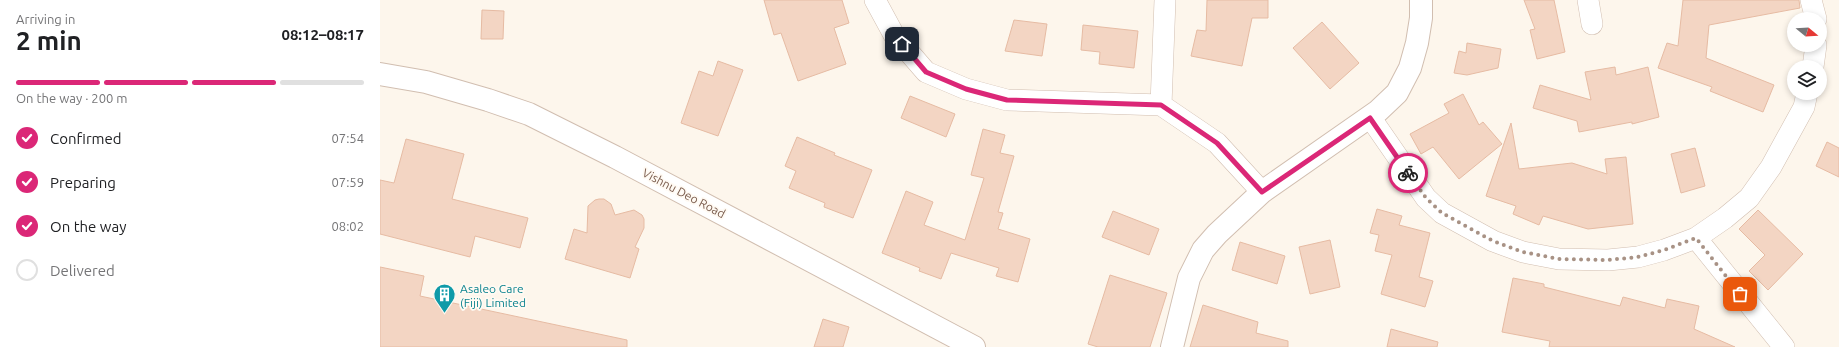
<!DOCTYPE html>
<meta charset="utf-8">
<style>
:root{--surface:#fff;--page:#f2f2f2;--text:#202124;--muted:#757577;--line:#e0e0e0;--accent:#db2777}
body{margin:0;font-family:Ubuntu,sans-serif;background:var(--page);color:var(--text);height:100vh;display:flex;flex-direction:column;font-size:15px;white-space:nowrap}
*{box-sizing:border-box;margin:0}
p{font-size:13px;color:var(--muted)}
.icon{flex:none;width:22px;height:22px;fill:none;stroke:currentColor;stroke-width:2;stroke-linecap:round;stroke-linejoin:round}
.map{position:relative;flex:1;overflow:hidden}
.side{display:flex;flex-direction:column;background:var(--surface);width:380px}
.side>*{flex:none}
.needle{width:26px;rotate:108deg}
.controls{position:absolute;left:1407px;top:12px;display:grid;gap:8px}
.controls a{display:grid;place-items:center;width:40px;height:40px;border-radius:50%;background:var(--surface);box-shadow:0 2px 6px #0003;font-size:20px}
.pin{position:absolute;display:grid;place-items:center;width:34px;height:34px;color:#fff;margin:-17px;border-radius:8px;box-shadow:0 2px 6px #0006}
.courier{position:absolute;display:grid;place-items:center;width:40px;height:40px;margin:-20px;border:3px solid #db2777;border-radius:50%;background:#fff;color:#222;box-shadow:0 1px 5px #0007}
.overview em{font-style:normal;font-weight:700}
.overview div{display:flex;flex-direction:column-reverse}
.overview{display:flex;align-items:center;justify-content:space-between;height:68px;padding:0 16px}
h1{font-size:26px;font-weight:700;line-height:30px}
.bar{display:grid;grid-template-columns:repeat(4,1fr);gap:6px 4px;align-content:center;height:48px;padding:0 16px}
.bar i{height:5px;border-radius:3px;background:var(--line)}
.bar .on{background:var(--accent)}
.bar p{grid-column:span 4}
ol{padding:0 16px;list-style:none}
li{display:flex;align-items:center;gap:12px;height:44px}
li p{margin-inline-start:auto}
li .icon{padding:4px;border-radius:50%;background:var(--accent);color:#fff;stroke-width:4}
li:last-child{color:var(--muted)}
li i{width:22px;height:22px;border:2px solid var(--line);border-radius:50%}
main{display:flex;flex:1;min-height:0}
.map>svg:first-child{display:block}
.building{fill:#f3d5c3;stroke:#e6bba3}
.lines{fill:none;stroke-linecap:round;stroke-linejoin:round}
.minor-casing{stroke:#d1beb0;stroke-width:22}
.tertiary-casing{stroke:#d1beb0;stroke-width:24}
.minor{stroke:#fff;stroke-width:21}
.tertiary{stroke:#fff;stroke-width:22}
.done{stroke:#a89285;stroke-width:4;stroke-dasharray:0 7.2}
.route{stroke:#db2777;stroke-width:5}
.labels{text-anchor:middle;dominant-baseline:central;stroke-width:3.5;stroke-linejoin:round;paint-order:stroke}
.street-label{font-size:12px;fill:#7a5c4d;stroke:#fffaf3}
.culture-label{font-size:12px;fill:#0d838f;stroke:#fffaf3;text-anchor:start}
</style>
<main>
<section class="side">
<div class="overview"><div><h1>2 min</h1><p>Arriving in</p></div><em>08:12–08:17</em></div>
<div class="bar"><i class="on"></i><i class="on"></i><i class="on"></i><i></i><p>On the way · 200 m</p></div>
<ol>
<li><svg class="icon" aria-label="check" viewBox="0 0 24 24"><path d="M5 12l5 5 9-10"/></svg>Confirmed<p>07:54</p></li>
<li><svg class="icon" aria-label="check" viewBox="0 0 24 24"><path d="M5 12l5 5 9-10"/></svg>Preparing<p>07:59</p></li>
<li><svg class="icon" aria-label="check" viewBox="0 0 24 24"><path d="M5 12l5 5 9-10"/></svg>On the way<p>08:02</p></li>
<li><i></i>Delivered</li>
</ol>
</section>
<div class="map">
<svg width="1459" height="347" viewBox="0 0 1459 347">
<rect width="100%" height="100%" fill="#fdf6ec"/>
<path class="building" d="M 384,0 L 462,0 L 469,23 L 454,28 L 466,64 L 418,81 L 401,33 L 394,35 Z
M 827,0 L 888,0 L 888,18 L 872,18 L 862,66 L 811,56 L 817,30 L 826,31 Z
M 1144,0 L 1174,0 L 1185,52 L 1157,59 L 1150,30 L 1155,29 Z
M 1303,0 L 1419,0 L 1420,8 L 1329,25 L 1326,58 L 1394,85 L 1383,112 L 1330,91 L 1332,87 L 1278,68 L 1287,43 L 1298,46 Z
M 102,10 L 124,11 L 123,39 L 101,39 Z
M 634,20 L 667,24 L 662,56 L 625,51 Z
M 942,22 L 979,63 L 950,89 L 913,48 Z
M 703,25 L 758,31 L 754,68 L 719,64 L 720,52 L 701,50 Z
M 1087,43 L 1121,49 L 1118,68 L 1087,75 L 1074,73 L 1079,51 L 1086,53 Z
M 338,61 L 363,70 L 338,136 L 301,123 L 319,71 L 333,76 Z
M 1235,67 L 1236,75 L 1268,67 L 1279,117 L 1252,124 L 1252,122 L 1199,132 L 1197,121 L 1153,108 L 1160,85 L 1211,100 L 1205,72 Z
M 1083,94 L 1099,125 L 1103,122 L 1122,144 L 1079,179 L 1053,147 L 1041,154 L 1030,134 L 1069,113 L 1064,104 Z
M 530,96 L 575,114 L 566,137 L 521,118 Z
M 1131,123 L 1139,169 L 1192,163 L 1227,174 L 1225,159 L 1246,157 L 1253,224 L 1208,229 L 1163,216 L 1159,225 L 1133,214 L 1136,206 L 1106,196 Z
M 603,129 L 625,135 L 620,153 L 634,156 L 618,212 L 623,213 L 618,229 L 650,239 L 638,282 L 616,276 L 619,268 L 571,253 L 561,279 L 539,271 L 540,268 L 502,253 L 526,191 L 553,202 L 544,225 L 585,240 L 604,178 L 591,175 Z
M 417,137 L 455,153 L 454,155 L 492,170 L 473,218 L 444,207 L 445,203 L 409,188 L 416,171 L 405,166 Z
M 26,139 L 84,154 L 72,199 L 148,218 L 140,248 L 95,236 L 90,257 L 0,234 L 0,180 L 14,183 Z
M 1447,142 L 1459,148 L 1459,177 L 1436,166 Z
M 1315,148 L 1325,186 L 1301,193 L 1291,154 Z
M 219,199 L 224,199 L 231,204 L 235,215 L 254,210 L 262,215 L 264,219 L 264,228 L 255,247 L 259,249 L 250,278 L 185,259 L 194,229 L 207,233 L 208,206 L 215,200 Z
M 997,209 L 1022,216 L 1019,225 L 1050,233 L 1039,277 L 1053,281 L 1045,307 L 1001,294 L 1012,255 L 995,251 L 999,235 L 990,233 Z
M 1378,210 L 1423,254 L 1388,290 L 1369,271 L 1385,255 L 1359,229 Z
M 733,211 L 779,229 L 769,255 L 722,237 Z
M 950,240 L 960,287 L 930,294 L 919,247 Z
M 860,242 L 905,256 L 897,284 L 852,270 Z
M 0,267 L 44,276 L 40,296 L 247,340 L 247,347 L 0,347 Z
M 730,275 L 787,293 L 770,347 L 718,347 L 708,344 Z
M 1133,278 L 1164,284 L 1164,287 L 1240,306 L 1243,297 L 1285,308 L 1287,299 L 1319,306 L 1314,329 L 1355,347 L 1169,347 L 1170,341 L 1122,332 Z
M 823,305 L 878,322 L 876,333 L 908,341 L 908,347 L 810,347 Z
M 443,319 L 469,327 L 463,347 L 434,347 Z
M 1011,329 L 1058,342 L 1057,347 L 1007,347 Z"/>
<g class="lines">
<defs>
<path id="minor" d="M 495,0 L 514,35 L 546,72 L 586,89 L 627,100 L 781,105 L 837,143 L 882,192
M 1208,0 L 1212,24
M 1431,0 L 1436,19
M 1433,67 L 1436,45
M 781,105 L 785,0
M 990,117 L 1046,198 L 1062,213 L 1113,241 L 1143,252 L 1179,259 L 1228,260 L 1258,257 L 1284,250 L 1316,238 L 1345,218 L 1369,198 L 1391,167 L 1424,107 L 1427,93
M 1316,238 L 1404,347"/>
<path id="tertiary" d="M 0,74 L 46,82 L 108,100 L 149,114 L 235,157 L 594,347
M 792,347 L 809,278 L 823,250 L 837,234 L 882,192 L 998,111 L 1017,93 L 1030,68 L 1037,43 L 1041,18 L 1041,0"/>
</defs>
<use href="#minor" class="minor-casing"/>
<use href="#tertiary" class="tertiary-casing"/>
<use href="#minor" class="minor"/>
<use href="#tertiary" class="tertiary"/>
</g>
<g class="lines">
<path class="done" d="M 1028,173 L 1046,198 L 1062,213 L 1113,241 L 1143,252 L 1179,259 L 1228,260 L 1258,257 L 1284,250 L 1316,238 L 1360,294"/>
<path class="route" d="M 522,44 L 546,72 L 586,89 L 627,100 L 781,105 L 837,143 L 882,192 L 990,118 L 1028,173"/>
</g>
<defs>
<symbol id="building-pin" viewBox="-11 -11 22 30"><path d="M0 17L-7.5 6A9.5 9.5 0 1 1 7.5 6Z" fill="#0f9aa8" stroke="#fffaf3"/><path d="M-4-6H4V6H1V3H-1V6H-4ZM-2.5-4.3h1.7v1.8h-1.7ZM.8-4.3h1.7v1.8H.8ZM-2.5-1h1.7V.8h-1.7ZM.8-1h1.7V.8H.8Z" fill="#fff"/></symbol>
</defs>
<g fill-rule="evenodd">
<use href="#building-pin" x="52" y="282" width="25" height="34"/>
</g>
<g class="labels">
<g class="street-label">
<text transform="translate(304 193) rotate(28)">Vishnu Deo Road</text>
</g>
<g class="culture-label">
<text x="80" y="288">Asaleo Care<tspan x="80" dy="14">(Fiji) Limited</tspan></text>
</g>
</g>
</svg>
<div class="controls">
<a><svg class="needle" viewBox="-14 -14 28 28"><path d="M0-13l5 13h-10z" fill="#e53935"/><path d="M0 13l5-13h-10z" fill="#757577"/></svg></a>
<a><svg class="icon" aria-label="layers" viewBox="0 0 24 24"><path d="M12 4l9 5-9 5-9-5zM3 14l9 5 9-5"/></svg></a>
</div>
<div class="pin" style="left:1360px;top:294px;background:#ea580c"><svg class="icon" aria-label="bag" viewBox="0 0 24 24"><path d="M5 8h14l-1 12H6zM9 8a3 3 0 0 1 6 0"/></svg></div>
<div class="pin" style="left:522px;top:44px;background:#1f2937"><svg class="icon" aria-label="home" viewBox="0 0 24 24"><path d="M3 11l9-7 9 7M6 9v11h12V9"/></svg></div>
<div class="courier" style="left:1028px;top:173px"><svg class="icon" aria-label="bike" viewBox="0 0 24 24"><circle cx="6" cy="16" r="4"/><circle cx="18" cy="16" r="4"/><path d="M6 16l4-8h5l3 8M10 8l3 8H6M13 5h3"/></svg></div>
</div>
</main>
